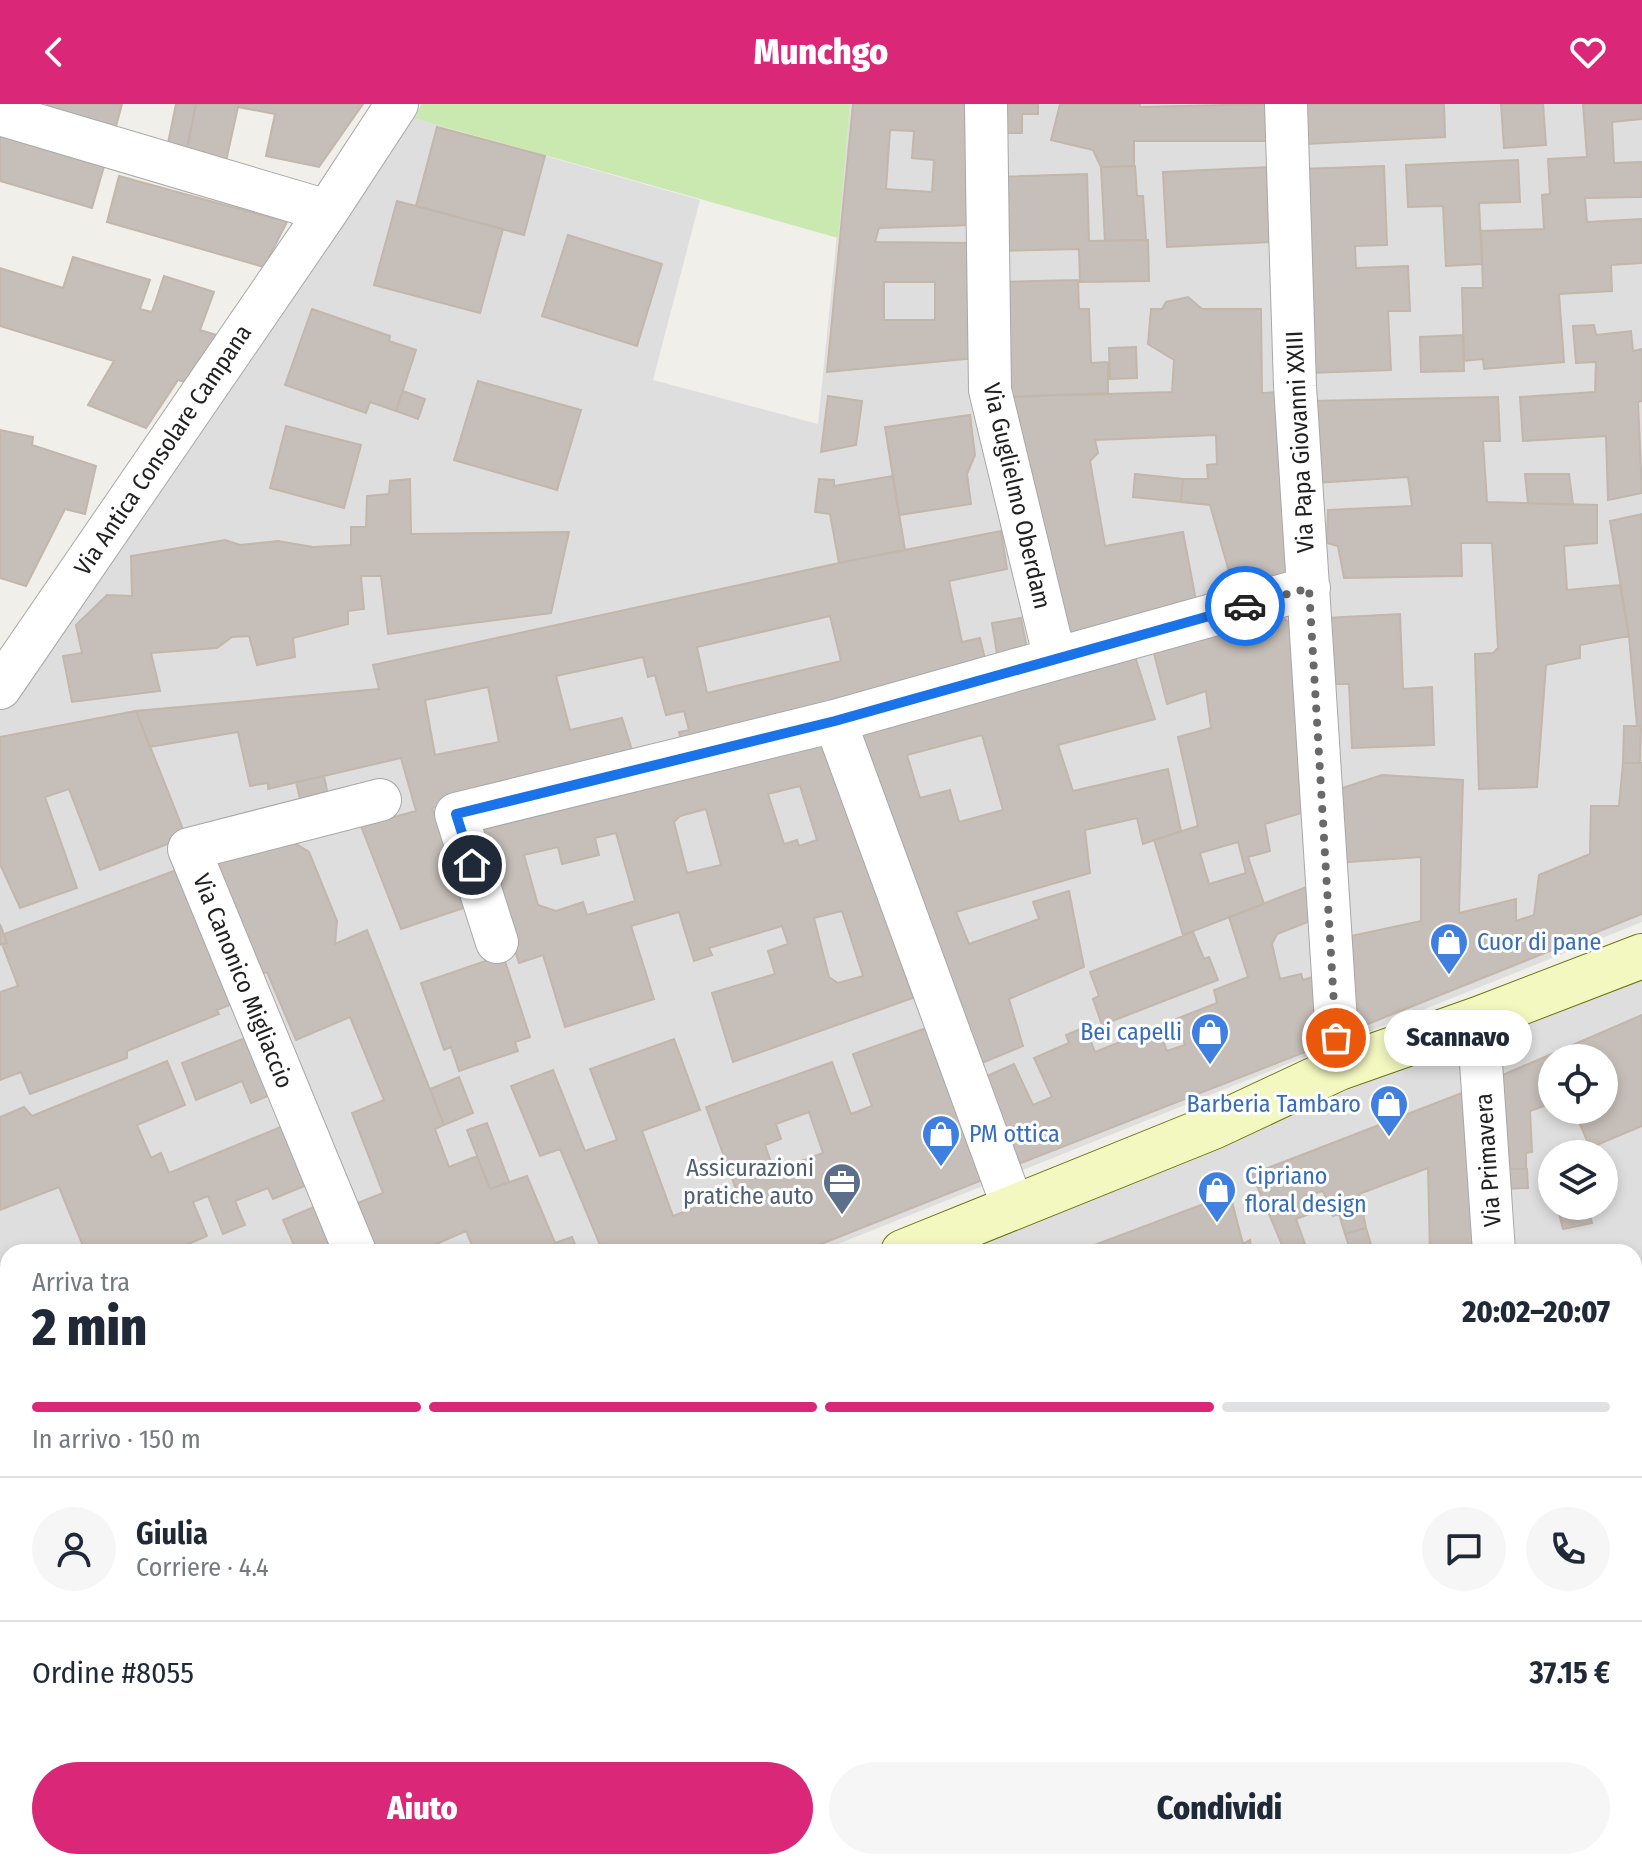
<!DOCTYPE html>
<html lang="it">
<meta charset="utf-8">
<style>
:root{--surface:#fff;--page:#f6f6f7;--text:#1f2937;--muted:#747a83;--line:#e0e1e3;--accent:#db2777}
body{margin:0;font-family:"Fira Sans Condensed",sans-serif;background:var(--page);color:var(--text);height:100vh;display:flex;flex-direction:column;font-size:30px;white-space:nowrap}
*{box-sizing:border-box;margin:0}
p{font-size:26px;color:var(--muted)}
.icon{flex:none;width:44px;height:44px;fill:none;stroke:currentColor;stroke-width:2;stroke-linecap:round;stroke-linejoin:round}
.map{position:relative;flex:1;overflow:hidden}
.drawer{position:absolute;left:0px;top:1140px;width:1642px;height:626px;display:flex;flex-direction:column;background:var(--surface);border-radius:24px 24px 0 0;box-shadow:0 4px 12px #0003}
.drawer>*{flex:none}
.buttons{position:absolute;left:1538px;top:940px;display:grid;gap:16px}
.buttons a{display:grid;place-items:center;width:80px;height:80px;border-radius:50%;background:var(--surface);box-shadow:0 4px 12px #0003;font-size:40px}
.pin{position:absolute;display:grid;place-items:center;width:68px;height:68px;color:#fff;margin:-34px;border:4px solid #fff;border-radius:50%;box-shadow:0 2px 8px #0007}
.courier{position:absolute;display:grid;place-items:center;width:80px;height:80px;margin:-40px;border:6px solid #1a73e8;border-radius:50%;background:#fff;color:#222;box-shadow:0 2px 10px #0007}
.bubble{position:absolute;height:56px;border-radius:28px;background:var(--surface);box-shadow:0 4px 12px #0003;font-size:26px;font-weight:800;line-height:56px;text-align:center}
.overview em{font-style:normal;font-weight:800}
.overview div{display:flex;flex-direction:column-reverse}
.overview{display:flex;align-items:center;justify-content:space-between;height:136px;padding:0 32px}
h1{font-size:52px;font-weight:800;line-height:60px}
.bar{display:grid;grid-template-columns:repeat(4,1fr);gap:12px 8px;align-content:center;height:96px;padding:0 32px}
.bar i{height:10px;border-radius:6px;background:var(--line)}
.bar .active{background:var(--accent)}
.bar p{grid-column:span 4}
.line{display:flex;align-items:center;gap:20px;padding:0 32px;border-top:2px solid var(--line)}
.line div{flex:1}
.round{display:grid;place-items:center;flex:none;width:84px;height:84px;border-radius:42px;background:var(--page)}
.cta{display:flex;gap:16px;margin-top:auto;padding:16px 32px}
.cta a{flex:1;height:92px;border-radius:48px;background:var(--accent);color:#fff;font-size:32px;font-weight:800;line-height:92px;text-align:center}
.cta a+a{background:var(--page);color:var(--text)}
header{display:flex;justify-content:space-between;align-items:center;height:104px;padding:0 32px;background:var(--accent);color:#fff;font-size:36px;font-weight:800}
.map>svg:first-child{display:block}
.residential{fill:#dfdede;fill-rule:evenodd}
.grass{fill:#cae9b1}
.building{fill:#c6beb8;stroke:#c3b6ab;stroke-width:2;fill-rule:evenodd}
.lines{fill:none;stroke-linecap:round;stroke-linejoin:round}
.minor-casing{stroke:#a8a8a8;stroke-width:44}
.secondary-casing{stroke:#677809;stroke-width:46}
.minor{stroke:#fff;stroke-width:42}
.secondary{stroke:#f3f8c0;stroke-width:44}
.done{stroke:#6a6967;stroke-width:8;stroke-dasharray:0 14.4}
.route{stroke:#1a73e8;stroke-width:10}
.labels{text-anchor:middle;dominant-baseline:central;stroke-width:6;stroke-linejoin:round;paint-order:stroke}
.street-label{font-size:24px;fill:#212121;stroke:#fff}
.shop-label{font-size:24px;fill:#366cbe;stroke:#fff;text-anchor:start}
.service-label{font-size:24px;fill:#4e5e75;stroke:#fff;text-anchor:end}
</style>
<header><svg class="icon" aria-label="back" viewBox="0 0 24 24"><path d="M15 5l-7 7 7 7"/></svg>Munchgo<svg class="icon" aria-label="heart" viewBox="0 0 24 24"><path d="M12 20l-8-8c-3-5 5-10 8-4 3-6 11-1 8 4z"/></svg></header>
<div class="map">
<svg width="1642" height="1765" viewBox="0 0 1642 1765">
<rect width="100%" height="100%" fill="#f1efe9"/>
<path class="residential" d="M 850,0 L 1642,0 L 1642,818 L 818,1148 L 8,1148 L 8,1474 L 0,1478 L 0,606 L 413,14 L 700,96 L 653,276 L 818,320 Z
M 1642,868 L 1642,1765 L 0,1765 L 0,1531 L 8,1528 L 8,1758 L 1634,1758 L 1634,1148 L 945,1148 ZM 1552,954 L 1604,954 L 1604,1006 L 1552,1006 ZM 1552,1050 L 1604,1050 L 1604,1102 L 1552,1102 Z"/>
<path class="grass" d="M 422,0 L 850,0 L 838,134 L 413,14 Z"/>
<path class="building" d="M 47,0 L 122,0 L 115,26 L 44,8 Z
M 176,0 L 196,0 L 187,45 L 168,39 Z
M 196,0 L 363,0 L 319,63 L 266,52 L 275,10 L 238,3 L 224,66 L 184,58 Z
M 853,0 L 973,0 L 973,121 L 879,124 L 875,138 L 976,139 L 976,254 L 827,268 ZM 890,26 L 914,27 L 912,54 L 934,56 L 932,88 L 886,85 ZM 884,178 L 935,178 L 935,216 L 884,216 Z
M 991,0 L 1038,0 L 1038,10 L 1022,10 L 1022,29 L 991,29 Z
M 1060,0 L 1140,0 L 1140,3 L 1269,0 L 1270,37 L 1134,37 L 1134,62 L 1101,63 L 1093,46 L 1051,36 Z
M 1304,0 L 1444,0 L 1445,33 L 1306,40 Z
M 1501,0 L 1543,0 L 1546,41 L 1504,44 Z
M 1583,0 L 1642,0 L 1642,15 L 1612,18 L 1614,59 L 1642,58 L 1642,93 L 1585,94 L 1587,118 L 1642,115 L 1642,159 L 1611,161 L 1612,187 L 1559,190 L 1564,258 L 1484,265 L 1483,255 L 1464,257 L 1462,184 L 1483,184 L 1481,127 L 1544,125 L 1542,91 L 1550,90 L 1548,55 L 1587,53 Z
M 437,23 L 545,52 L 524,131 L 416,102 Z
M 0,28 L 105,59 L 92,104 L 0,77 Z
M 1518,56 L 1520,98 L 1479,99 L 1482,160 L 1446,162 L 1443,102 L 1408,103 L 1406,61 Z
M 1135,62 L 1137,92 L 1143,92 L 1146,136 L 1105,137 L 1101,63 Z
M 1384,62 L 1387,141 L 1355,142 L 1356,164 L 1408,162 L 1410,207 L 1388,207 L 1391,266 L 1309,269 L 1301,65 Z
M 1270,63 L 1274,138 L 1167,143 L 1163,68 Z
M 1087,70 L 1089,137 L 1148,136 L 1149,177 L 1080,178 L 1079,145 L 997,147 L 995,73 Z
M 119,72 L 287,118 L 264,163 L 107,118 Z
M 397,97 L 503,125 L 480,209 L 374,181 Z
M 568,131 L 662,160 L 637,242 L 542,212 Z
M 73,153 L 150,176 L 140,205 L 152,208 L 164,172 L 214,188 L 200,226 L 227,234 L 202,283 L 178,276 L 146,324 L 88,301 L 114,257 L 0,222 L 0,164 L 63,184 Z
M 1078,176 L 1079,205 L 1089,205 L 1091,259 L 1108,258 L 1108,289 L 1001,293 L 997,178 Z
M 1188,193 L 1202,205 L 1261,205 L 1262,289 L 1283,288 L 1286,473 L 1236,492 L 1210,401 L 1181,398 L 1183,375 L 1208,375 L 1207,361 L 1217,360 L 1216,331 L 1095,336 L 1098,349 L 1090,357 L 1105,442 L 1183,428 L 1198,507 L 1059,546 L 1010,293 L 1172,288 L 1174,256 L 1148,240 L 1151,205 L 1162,205 L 1166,198 Z
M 312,205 L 390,232 L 389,237 L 416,246 L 396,307 L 370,298 L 366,309 L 285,281 Z
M 1594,221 L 1596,231 L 1631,227 L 1633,247 L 1642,245 L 1642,297 L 1638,298 L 1642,389 L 1608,396 L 1606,332 L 1523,337 L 1520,293 L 1595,288 L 1596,258 L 1576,259 L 1573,222 Z
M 1463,231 L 1464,267 L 1421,268 L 1420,233 Z
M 1136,243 L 1137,274 L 1110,275 L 1109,244 Z
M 478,277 L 581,306 L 557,386 L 454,356 Z
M 403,287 L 425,295 L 418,315 L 396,307 Z
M 828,292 L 862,297 L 856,341 L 821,348 Z
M 1498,293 L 1500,337 L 1483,337 L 1487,398 L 1597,401 L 1597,439 L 1564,442 L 1567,486 L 1620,481 L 1629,532 L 1580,541 L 1580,554 L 1546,561 L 1537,683 L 1479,685 L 1475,550 L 1493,549 L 1498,544 L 1492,439 L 1461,439 L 1462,472 L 1344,474 L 1338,442 L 1327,439 L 1328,406 L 1412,402 L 1408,373 L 1316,379 L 1311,297 Z
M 970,311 L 975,351 L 967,370 L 971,400 L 899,411 L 885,323 Z
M 286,322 L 361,341 L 344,404 L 270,384 Z
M 0,326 L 33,333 L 32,341 L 96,362 L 85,410 L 65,405 L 26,482 L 0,474 Z
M 1135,370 L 1183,375 L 1181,398 L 1133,393 Z
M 1525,370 L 1569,370 L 1573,401 L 1528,399 Z
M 893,372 L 905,446 L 839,459 L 830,410 L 815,408 L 819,375 L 834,376 L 834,382 Z
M 410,375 L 411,430 L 569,428 L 551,509 L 388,530 L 381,472 L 361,472 L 364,505 L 348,507 L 348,520 L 293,534 L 295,553 L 257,561 L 249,532 L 232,533 L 217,544 L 151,549 L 160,587 L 72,598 L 63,552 L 82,549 L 76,521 L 107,491 L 132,492 L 131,452 L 225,436 L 240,441 L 278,437 L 313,443 L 351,441 L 351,423 L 366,423 L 367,392 L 389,390 L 390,377 Z
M 1642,410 L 1642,621 L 1637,622 L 1629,532 L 1610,417 Z
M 1001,427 L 1007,465 L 949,477 L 962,538 L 980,534 L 987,563 L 682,640 L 679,628 L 689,626 L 684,607 L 666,611 L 655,571 L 648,573 L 643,553 L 556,572 L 570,626 L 622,614 L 636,659 L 432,704 L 470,802 L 401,825 L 361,722 L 416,707 L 401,654 L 268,685 L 268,679 L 250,682 L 238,628 L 150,643 L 136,607 L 379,585 L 373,561 L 839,459 ZM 830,512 L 841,557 L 707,589 L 697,543 ZM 488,583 L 499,638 L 435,651 L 425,596 Z
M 1271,506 L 1296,523 L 1308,707 L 1265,720 L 1270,747 L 1248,753 L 1264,800 L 1183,831 L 1154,736 L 1198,722 L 1178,633 L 1211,624 L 1206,587 L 1167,600 L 1152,542 ZM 1238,738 L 1246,769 L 1209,780 L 1200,749 Z
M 1400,510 L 1403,585 L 1432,583 L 1434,641 L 1352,644 L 1349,580 L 1328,580 L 1326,514 Z
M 1021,514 L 1027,545 L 997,550 L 992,519 Z
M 1133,546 L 1155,615 L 1058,641 L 1073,687 L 1168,665 L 1181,727 L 1143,740 L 1137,714 L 1085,726 L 1090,769 L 956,808 L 969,840 L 1039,815 L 1033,798 L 1069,787 L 1084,863 L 1009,895 L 1023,942 L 972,963 L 843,625 ZM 982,631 L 1003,706 L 959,718 L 950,686 L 920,694 L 907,651 Z
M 136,607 L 186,733 L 100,766 L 69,685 L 45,693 L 77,784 L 20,804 L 0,760 L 0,633 Z
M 1624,622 L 1641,622 L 1640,659 L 1623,659 Z
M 831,631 L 913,894 L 733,958 L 712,889 L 775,870 L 768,847 L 788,840 L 782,822 L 709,844 L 712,851 L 694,857 L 679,808 L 631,822 L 654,895 L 565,923 L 543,851 L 519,859 L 475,718 ZM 800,682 L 817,736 L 799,742 L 797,736 L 784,740 L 768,690 ZM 706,705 L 721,761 L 687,769 L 674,718 L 680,712 ZM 616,729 L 635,797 L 587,811 L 583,798 L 556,807 L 538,801 L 524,751 L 558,743 L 562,760 L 599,751 L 595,734 ZM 842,807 L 863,872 L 838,879 L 829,873 L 814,814 Z
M 1623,659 L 1642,659 L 1642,810 L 1343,930 L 1337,835 L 1421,817 L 1421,753 L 1335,759 L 1333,687 L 1382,671 L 1463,676 L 1459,809 L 1516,795 L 1516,817 L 1534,811 L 1539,771 L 1590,750 L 1591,702 L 1619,702 Z
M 324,672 L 330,701 L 303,707 L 296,678 Z
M 290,736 L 309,748 L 337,817 L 335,840 L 367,826 L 444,1021 L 435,1025 L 449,1063 L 477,1052 L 490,1085 L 527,1072 L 555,1139 L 572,1133 L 578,1148 L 475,1148 L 466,1127 L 418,1148 L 364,1148 L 347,1103 L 383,1089 L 352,1009 L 384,996 L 350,913 L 296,936 L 267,868 L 262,870 L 209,749 Z
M 187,762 L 232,900 L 217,906 L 219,910 L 127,947 L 127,954 L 30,990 L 21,968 L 0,976 L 0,888 L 18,882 L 2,840 L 7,839 L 4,830 Z
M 1314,780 L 1320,813 L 1277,830 L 1272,840 L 1280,875 L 1301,870 L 1303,876 L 1312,873 L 1325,932 L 1318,943 L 1011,1063 L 973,978 L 1014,960 L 1033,1001 L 1052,993 L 1034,954 L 1069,939 L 1066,931 L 1085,923 L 1095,948 L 1158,923 L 1167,947 L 1185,941 L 1176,915 L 1217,899 L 1214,886 L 1248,873 L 1229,813 Z
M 0,820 L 7,839 L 0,841 Z
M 1193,828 L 1204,855 L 1209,853 L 1218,876 L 1102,921 L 1093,895 L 1099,892 L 1090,868 Z
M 503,851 L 530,933 L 515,938 L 518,947 L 459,967 L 451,943 L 444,946 L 421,879 Z
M 1642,911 L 1642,1022 L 1590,1044 L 1574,1006 L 1604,1006 L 1604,954 L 1552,954 L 1552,999 L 1530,1007 L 1532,1048 L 1526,1049 L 1526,1065 L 1499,1065 L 1498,973 Z
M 926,924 L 990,1073 L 801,1148 L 603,1148 L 560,1045 L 540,1052 L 511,982 L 553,966 L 585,1047 L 617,1036 L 590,965 L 674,935 L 700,1006 L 642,1027 L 673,1112 L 737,1088 L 706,1003 L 832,958 L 851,1010 L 872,1002 L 853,950 ZM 809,1008 L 823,1049 L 774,1067 L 765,1041 L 781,1035 L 776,1020 Z
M 250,932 L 273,990 L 251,999 L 242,977 L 196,996 L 182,959 Z
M 167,957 L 185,1001 L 137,1021 L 151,1054 L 161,1049 L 169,1069 L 288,1020 L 312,1079 L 273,1095 L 268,1084 L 235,1097 L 245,1121 L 223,1130 L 208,1092 L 193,1098 L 207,1132 L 170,1148 L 68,1148 L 83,1142 L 59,1083 L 0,1106 L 0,1013 L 24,1003 L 32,1012 Z
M 459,973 L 473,1009 L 444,1021 L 430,985 Z
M 1462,989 L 1474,1148 L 1430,1148 L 1428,1064 L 1359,1090 L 1366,1124 L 1345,1130 L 1339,1110 L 1333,1112 L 1323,1087 L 1305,1092 L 1312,1109 L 1296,1115 L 1306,1143 L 1294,1148 L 1285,1148 L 1252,1070 Z
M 487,1019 L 509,1078 L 490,1085 L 467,1026 Z
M 1499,1065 L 1527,1065 L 1528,1084 L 1500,1085 Z
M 1230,1090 L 1243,1140 L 1250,1136 L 1251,1148 L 1076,1148 Z
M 323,1099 L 343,1148 L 297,1148 L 283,1116 Z
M 1588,1103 L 1592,1119 L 1563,1125 L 1559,1109 Z
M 1366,1124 L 1373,1147 L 1351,1148 L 1345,1130 Z
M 8,1167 L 8,1461 L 0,1440 L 0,1169 Z
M 1642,1215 L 1642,1248 L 1634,1249 L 1634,1216 Z
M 1634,1418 L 1639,1480 L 1642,1480 L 1642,1609 L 1634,1611 Z
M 8,1554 L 8,1750 L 0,1753 L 0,1557 Z
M 1642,1627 L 1642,1684 L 1634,1685 L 1634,1628 Z
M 1636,1719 L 1642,1719 L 1642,1749 L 1638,1749 Z
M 77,1758 L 172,1758 L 174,1765 L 80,1765 Z
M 435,1758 L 682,1758 L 683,1765 L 405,1765 Z
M 815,1758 L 862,1758 L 857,1765 L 825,1765 Z
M 1090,1758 L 1126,1758 L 1126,1765 L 1090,1765 Z
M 1337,1758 L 1380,1758 L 1379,1761 L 1350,1765 L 1337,1765 Z
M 1477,1758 L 1520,1758 L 1520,1765 L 1478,1765 Z"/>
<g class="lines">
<defs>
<path id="minor" d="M 1286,0 L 1295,282 L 1339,964
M 0,10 L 327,107
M 1055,555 L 1309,484
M 0,584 L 327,107 L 397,0
M 835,617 L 1013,1103
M 497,838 L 456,710 L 835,617 L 1055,555 L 990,286 L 986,0
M 1478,915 L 1494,1148
M 355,1148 L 189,745 L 380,696
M 0,1466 L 8,1486
M 926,1758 L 926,1765
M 1538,1758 L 1538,1765"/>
<path id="secondary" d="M 903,1148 L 1213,1023 L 1339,964 L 1478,915 L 1642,852
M 0,1514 L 8,1511"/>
</defs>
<use href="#minor" class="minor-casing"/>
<use href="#secondary" class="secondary-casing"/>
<use href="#minor" class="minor"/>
<use href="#secondary" class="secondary"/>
</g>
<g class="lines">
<path class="done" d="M 1245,502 L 1309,484 L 1336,934"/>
<path class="route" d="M 472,761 L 456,710 L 835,617 L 1245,502"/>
</g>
<defs>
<symbol id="shop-pin" viewBox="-11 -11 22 30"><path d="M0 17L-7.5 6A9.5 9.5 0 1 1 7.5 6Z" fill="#3f7fe0" stroke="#fff"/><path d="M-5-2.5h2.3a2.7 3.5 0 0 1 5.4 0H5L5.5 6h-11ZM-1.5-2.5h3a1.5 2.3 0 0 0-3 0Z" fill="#fff"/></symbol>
<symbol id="office-pin" viewBox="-11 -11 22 30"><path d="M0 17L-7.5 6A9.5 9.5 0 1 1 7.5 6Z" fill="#5c6f8a" stroke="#fff"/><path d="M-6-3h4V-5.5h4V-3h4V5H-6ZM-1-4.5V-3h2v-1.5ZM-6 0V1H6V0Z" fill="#fff"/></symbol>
</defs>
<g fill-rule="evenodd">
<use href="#shop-pin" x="1427" y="816" width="44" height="60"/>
<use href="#shop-pin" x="1188" y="906" width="44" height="60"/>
<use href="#shop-pin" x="1367" y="978" width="44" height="60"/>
<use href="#shop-pin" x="919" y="1008" width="44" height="60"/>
<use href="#office-pin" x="820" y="1056" width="44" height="60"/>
<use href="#shop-pin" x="1195" y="1064" width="44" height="60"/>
</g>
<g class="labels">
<g class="street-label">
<text transform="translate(1300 338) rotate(-93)">Via Papa Giovanni XXIII</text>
<text transform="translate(163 346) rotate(-56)">Via Antica Consolare Campana</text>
<text transform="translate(1017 392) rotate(77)">Via Guglielmo Oberdam</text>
<text transform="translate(243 877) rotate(68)">Via Canonico Migliaccio</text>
<text transform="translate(1488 1056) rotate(-94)">Via Primavera</text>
</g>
<g class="shop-label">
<text x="1477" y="838">Cuor di pane</text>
<text x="1182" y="928" text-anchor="end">Bei capelli</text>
<text x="1361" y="1000" text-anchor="end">Barberia Tambaro</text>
<text x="969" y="1030">PM ottica</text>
<text x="1245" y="1072">Cipriano<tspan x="1245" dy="28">floral design</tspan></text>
</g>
<g class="service-label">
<text x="814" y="1064">Assicurazioni<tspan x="814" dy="28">pratiche auto</tspan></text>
</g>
</g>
</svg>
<div class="buttons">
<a><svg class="icon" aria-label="locate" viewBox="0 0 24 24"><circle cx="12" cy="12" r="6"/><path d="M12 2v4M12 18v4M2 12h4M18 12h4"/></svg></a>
<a><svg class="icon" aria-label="layers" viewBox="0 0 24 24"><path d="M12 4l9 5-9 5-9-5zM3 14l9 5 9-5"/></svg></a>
</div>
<div class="pin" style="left:1336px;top:934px;background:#ea580c"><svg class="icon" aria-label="bag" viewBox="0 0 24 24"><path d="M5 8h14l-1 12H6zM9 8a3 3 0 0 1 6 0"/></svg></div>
<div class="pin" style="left:472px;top:761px;background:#1f2937"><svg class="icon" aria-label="home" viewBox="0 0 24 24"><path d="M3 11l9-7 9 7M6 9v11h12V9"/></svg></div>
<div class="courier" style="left:1245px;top:502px"><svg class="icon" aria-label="car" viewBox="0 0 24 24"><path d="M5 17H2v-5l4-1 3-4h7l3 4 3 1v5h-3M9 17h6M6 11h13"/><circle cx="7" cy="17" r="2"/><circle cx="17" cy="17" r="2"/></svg></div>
<div class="bubble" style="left:1384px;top:906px;width:148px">Scannavo</div>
<section class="drawer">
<div class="overview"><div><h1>2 min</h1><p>Arriva tra</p></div><em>20:02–20:07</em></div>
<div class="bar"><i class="active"></i><i class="active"></i><i class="active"></i><i></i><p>In arrivo · 150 m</p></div>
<div class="line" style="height:144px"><a class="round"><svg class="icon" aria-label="person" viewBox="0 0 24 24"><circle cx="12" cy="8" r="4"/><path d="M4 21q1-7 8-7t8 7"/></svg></a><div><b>Giulia</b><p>Corriere · 4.4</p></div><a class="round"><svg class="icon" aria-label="chat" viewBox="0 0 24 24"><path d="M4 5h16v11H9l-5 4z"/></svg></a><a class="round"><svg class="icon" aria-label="phone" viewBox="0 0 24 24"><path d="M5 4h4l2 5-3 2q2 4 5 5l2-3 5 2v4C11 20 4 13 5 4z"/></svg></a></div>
<div class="line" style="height:104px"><div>Ordine #8055</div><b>37.15 €</b></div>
<div class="cta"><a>Aiuto</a><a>Condividi</a></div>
</section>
</div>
